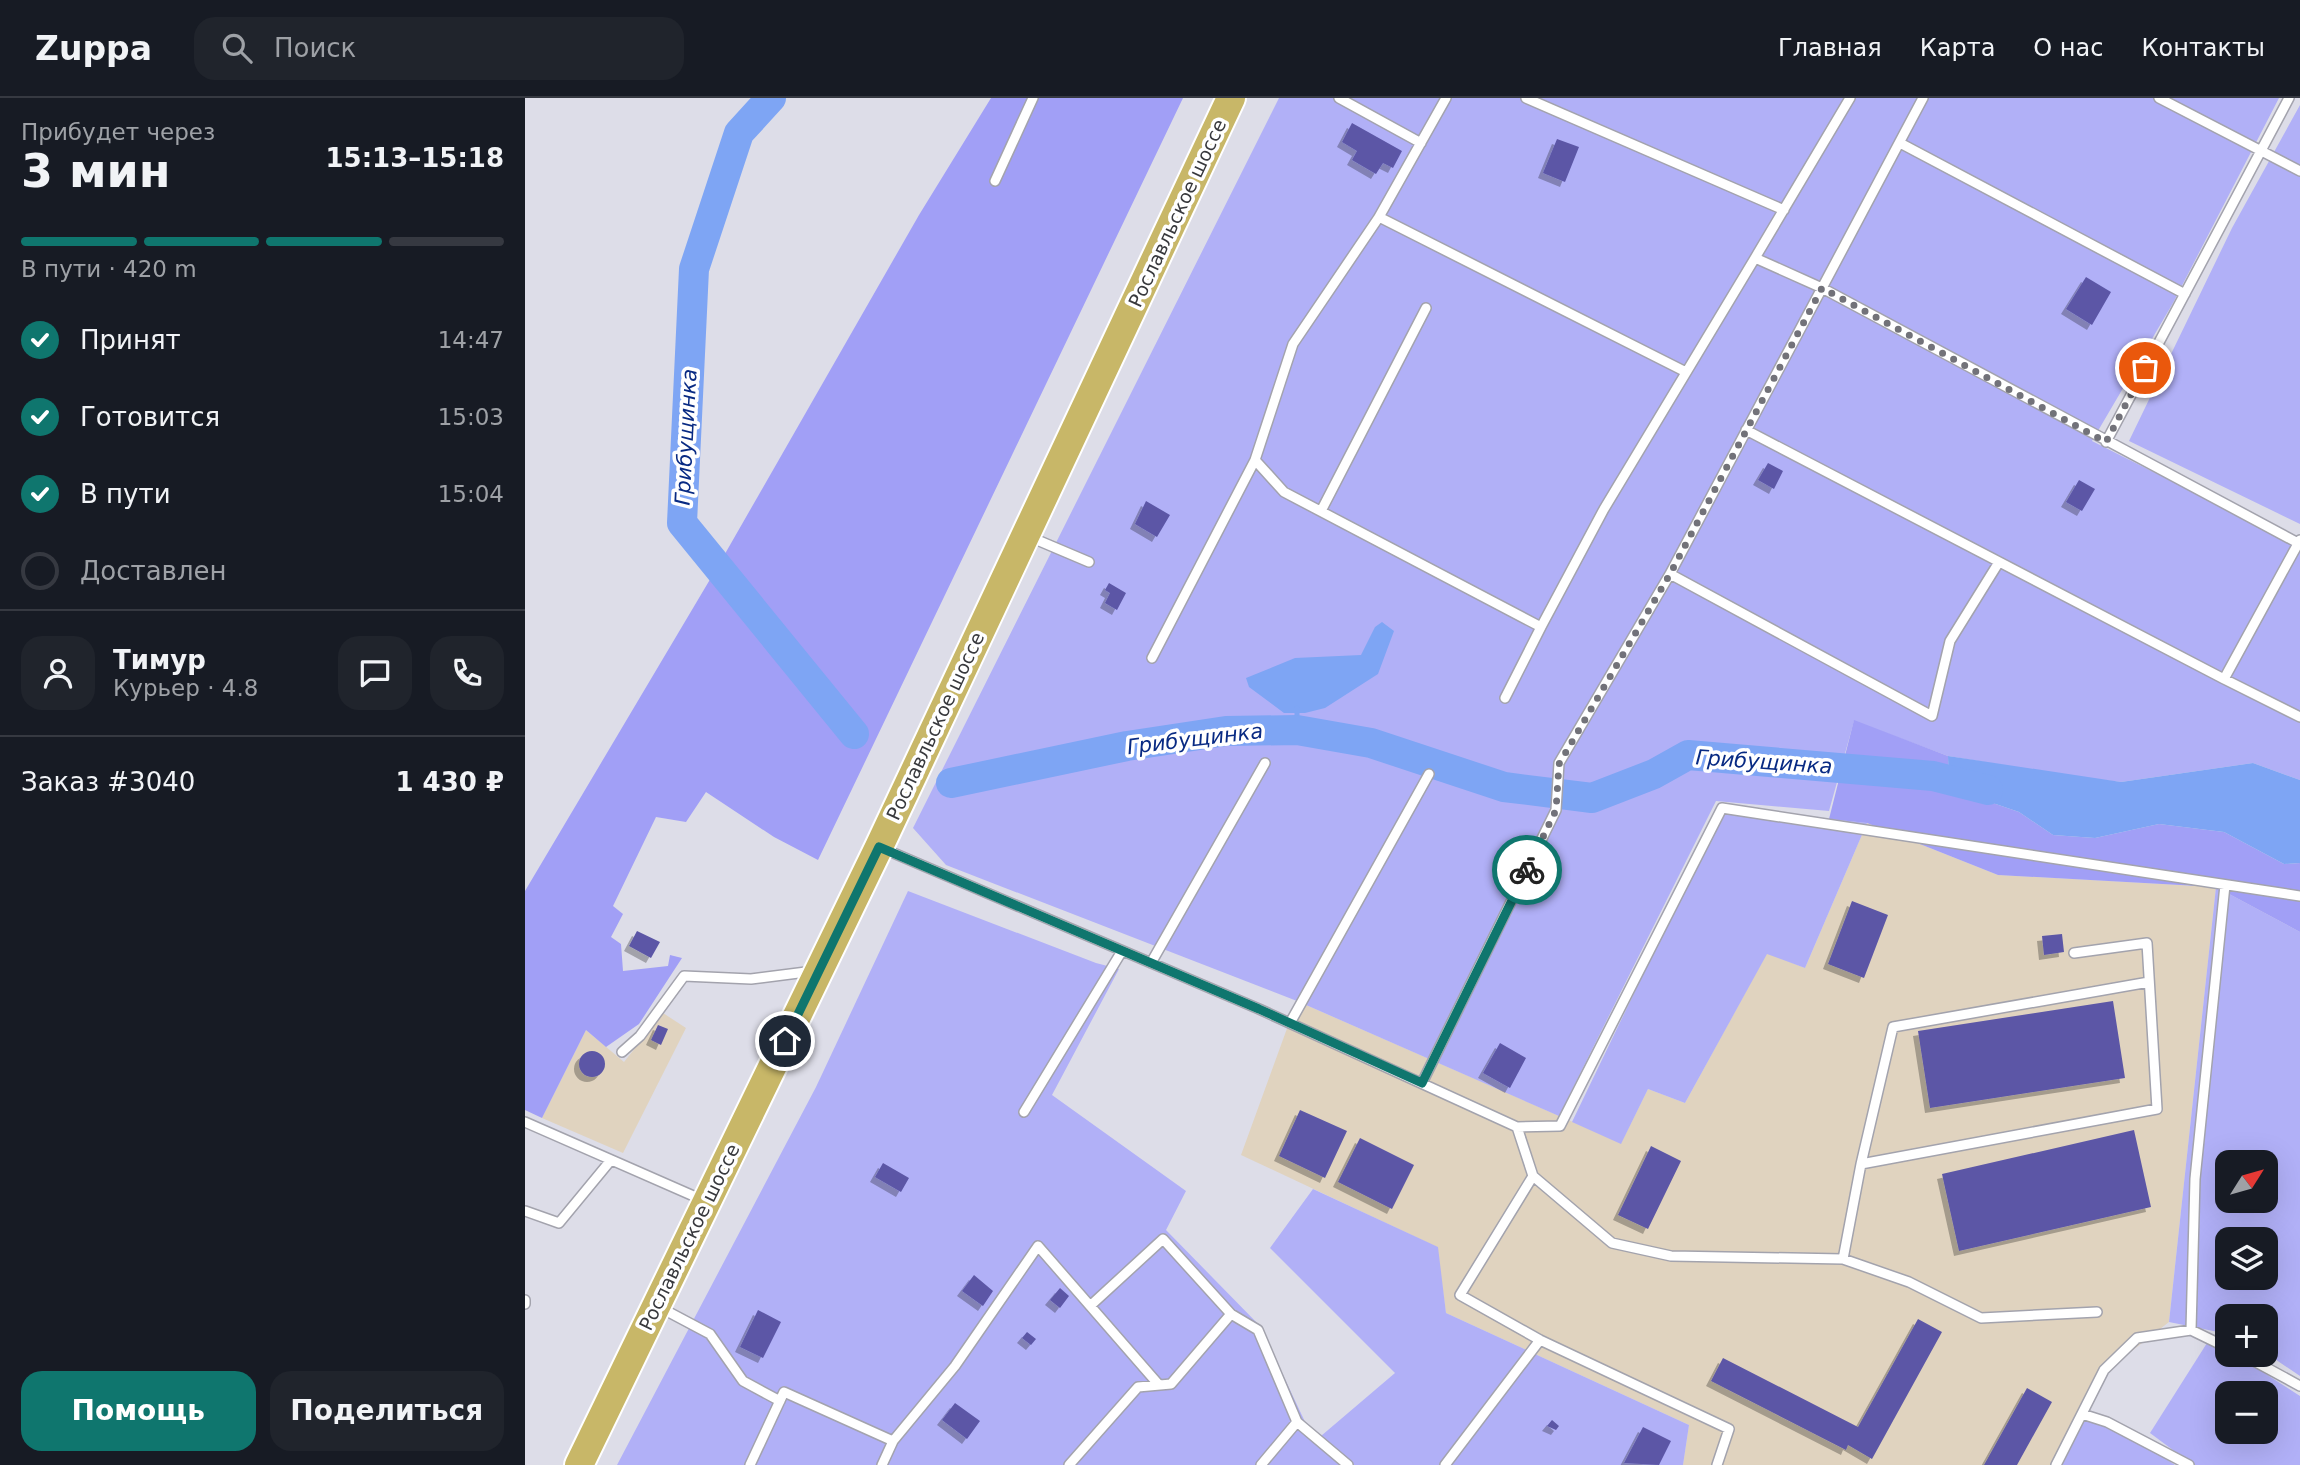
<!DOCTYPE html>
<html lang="ru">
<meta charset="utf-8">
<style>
:root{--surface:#171b24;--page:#20242c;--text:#f1f3f6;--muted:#9ea1a6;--line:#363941;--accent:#0f766e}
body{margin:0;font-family:"DejaVu Sans",sans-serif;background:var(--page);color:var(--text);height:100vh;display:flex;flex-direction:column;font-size:26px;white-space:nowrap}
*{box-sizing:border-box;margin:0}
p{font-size:23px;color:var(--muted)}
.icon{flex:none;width:38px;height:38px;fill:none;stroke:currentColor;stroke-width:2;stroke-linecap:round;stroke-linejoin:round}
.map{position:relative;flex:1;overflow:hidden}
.side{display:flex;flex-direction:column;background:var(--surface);width:525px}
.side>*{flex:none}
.needle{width:46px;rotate:53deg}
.controls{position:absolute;left:1690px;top:1052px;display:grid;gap:14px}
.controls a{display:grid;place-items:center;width:63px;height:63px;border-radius:14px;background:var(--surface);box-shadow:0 7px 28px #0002;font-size:35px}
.pin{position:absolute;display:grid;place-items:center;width:60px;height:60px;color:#fff;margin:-30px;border:4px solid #fff;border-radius:50%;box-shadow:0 2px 7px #0007}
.courier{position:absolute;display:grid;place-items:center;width:70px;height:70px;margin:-35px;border:5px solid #0f766e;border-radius:50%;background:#fff;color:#222;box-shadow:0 2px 9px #0007}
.summary em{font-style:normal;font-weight:800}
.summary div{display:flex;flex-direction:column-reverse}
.summary{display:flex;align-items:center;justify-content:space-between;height:119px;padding:0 21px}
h1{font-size:46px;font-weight:800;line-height:52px}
.bar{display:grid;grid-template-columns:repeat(4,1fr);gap:10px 7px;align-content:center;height:84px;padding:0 21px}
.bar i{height:9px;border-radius:5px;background:var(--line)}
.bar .selected{background:var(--accent)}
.bar p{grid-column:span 4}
.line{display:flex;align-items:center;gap:18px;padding:0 21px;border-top:2px solid var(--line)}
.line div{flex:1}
.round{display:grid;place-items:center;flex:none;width:74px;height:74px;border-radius:21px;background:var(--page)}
ol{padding:0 21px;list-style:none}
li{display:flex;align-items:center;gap:21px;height:77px}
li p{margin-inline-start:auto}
li .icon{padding:7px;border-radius:50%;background:var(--accent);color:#fff;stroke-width:4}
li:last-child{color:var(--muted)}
li i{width:38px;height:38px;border:4px solid var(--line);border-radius:50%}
.cta{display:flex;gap:14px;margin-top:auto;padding:14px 21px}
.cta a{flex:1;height:80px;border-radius:21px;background:var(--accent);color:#fff;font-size:28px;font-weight:800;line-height:80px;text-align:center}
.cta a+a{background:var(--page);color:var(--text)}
header{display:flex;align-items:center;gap:42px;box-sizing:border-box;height:98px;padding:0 35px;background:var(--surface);border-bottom:2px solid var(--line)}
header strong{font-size:33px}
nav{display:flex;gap:38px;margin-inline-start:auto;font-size:24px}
.search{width:490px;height:63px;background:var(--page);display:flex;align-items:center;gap:18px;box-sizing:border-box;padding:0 24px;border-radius:21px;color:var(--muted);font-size:26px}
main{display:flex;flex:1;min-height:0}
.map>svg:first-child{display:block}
.industrial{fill:#e0d3bf}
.green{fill:#b1b0f7;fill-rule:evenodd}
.forest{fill:#a19ff6}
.water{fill:#7ea5f4}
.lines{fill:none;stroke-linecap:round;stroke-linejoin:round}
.stream{stroke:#7ea5f4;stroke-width:5}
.river{stroke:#7ea5f4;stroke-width:30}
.building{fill:#5c57a6;filter:url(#shadow)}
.lane-casing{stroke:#a3a3ad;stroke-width:12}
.primary-casing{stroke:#fff;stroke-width:32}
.lane{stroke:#fff;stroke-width:9}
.primary{stroke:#c8b768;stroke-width:28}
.done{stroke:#727279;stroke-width:7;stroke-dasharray:0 12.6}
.route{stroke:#0f766e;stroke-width:9}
.labels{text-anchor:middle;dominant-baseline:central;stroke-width:7;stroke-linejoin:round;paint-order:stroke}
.street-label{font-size:19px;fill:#38393d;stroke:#fff}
.water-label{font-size:21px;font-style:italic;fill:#082a83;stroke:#fff}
</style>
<header>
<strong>Zuppa</strong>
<div class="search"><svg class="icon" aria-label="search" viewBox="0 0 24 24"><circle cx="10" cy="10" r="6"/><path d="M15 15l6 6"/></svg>Поиск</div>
<nav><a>Главная</a><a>Карта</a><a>О нас</a><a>Контакты</a></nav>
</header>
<main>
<section class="side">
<div class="summary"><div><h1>3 мин</h1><p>Прибудет через</p></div><em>15:13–15:18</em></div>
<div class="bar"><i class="selected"></i><i class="selected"></i><i class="selected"></i><i></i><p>В пути · 420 m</p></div>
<ol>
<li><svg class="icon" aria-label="check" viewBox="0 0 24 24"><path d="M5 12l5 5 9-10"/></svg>Принят<p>14:47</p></li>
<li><svg class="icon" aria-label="check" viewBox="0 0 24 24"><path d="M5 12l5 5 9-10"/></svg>Готовится<p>15:03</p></li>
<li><svg class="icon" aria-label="check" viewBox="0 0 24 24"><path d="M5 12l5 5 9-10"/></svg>В пути<p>15:04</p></li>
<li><i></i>Доставлен</li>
</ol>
<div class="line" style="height:126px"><a class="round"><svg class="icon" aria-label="person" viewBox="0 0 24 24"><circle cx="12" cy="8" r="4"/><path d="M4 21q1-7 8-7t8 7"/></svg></a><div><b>Тимур</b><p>Курьер · 4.8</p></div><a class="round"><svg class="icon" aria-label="chat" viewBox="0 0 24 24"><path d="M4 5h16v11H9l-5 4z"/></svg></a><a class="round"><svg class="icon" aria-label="phone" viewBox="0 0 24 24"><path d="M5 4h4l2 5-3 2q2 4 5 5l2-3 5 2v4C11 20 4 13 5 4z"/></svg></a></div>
<div class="line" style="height:91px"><div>Заказ #3040</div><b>1 430 ₽</b></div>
<div class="cta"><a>Помощь</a><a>Поделиться</a></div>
</section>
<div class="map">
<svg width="1775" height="1367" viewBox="0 0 1775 1367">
<defs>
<filter id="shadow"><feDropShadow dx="-5" dy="5" stdDeviation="0" flood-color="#0004"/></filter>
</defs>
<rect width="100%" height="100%" fill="#dddde8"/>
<path class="industrial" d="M 1342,725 L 1473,777 L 1691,789 L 1644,1224 L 1585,1270 L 1532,1367 L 1158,1367 L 1164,1327 L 921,1215 L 912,1149 L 716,1057 L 772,903 L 1096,1045 L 1123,991 L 1160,1005 L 1242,855 L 1280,870 Z
M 138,915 L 161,930 L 98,1055 L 17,1020 L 61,932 L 99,964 Z"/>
<path class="green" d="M 754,0 L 1754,0 L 1648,205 L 1567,343 L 1775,448 L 1775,682 L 1728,665 L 1596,684 L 1549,679 L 1423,658 L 1329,623 L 1304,713 L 1191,703 L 1034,1018 L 772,903 L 421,767 L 388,730 Z
M 1775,7 L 1775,426 L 1604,343 L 1707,130 Z
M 1201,715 L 1278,718 L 1342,725 L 1280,870 L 1242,856 L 1160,1005 L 1123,991 L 1096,1046 L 1047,1024 L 1167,775 Z
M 1691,789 L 1775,834 L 1775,1278 L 1741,1255 L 1741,1218 L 1703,1218 L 1703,1236 L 1644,1224 ZM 1703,1064 L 1741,1064 L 1741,1102 L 1703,1102 ZM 1703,1141 L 1741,1141 L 1741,1180 L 1703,1180 Z
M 383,793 L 571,865 L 594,871 L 527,997 L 661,1093 L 641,1132 L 735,1228 L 781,1326 L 796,1338 L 870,1275 L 745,1150 L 788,1091 L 913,1149 L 921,1215 L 1164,1327 L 1158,1367 L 92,1367 L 291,989 Z
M 1682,1245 L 1716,1260 L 1775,1298 L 1775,1367 L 1668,1367 L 1625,1335 ZM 1703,1295 L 1741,1295 L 1741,1334 L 1703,1334 Z
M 1560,1317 L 1619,1346 L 1650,1367 L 1532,1367 Z"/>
<path class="forest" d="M 466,0 L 658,0 L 293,762 L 249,739 L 181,694 L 161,724 L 131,719 L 88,808 L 98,816 L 86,839 L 96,846 L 98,873 L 143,868 L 145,857 L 157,860 L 114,926 L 81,949 L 61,932 L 17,1020 L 0,1012 L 0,793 L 193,468 L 394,117 Z
M 1329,622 L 1423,658 L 1424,690 L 1494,714 L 1528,737 L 1570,740 L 1634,726 L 1699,734 L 1759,766 L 1775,765 L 1775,834 L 1691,789 L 1473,777 L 1342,725 L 1304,721 Z"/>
<path class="water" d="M 857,524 L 869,533 L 853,576 L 800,610 L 780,615 L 759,615 L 724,589 L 721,580 L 770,560 L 836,557 L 850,529 Z
M 1423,658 L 1596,684 L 1728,665 L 1775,682 L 1775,765 L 1759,766 L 1699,734 L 1634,726 L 1570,740 L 1528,737 L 1494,714 L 1424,690 Z"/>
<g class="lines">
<path class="stream" d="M 772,632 L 772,610"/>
<path class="river" d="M 246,0 L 214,35 L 169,171 L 157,425 L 329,636
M 426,685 L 602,648 L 701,633 L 772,632 L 846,645 L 979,689 L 1067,700 L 1129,676 L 1163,657 L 1408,678 L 1463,692"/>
</g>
<path class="building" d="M 827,25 L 877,53 L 868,70 L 858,65 L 851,76 L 827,62 L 832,53 L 817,44 Z
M 1032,41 L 1054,49 L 1040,84 L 1018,75 Z
M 1561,179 L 1586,194 L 1567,227 L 1541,211 Z
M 1243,365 L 1258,373 L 1249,391 L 1233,382 Z
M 1554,382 L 1570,391 L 1557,413 L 1541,404 Z
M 621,403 L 645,417 L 632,439 L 610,426 Z
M 584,485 L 601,495 L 592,512 L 580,505 L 585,495 L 580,492 Z
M 1327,803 L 1363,817 L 1339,880 L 1303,866 Z
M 112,833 L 135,844 L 126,860 L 104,848 Z
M 1537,836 L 1539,854 L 1519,857 L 1517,838 Z
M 1588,903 L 1600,980 L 1405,1010 L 1393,933 Z
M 133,927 L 143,931 L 136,947 L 126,942 Z
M 975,945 L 1001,960 L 985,990 L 958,975 Z
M54 966a13 13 0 1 1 26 0a13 13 0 1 1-26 0Z
M 775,1012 L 822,1033 L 800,1080 L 754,1058 Z
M 1609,1032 L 1626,1109 L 1434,1153 L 1417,1076 Z
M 835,1040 L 889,1067 L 867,1111 L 813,1084 Z
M 1126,1048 L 1156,1063 L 1123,1131 L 1093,1117 Z
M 358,1065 L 384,1080 L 376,1094 L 350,1079 Z
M 449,1177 L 468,1193 L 458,1208 L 437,1193 Z
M 535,1190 L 544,1198 L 535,1210 L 525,1202 Z
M 233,1212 L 256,1224 L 238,1260 L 215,1249 Z
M 1393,1221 L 1417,1234 L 1347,1361 L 1323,1347 L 1321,1352 L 1186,1283 L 1198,1260 L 1333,1329 Z
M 502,1234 L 511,1241 L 506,1247 L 497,1240 Z
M 1502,1290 L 1527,1304 L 1492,1367 L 1459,1367 Z
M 430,1305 L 455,1323 L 442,1341 L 417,1322 Z
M 1027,1322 L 1034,1328 L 1031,1332 L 1022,1328 Z
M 1118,1329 L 1146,1343 L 1134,1367 L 1099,1365 Z"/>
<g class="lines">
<defs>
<path id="lane" d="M 814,0 L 896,45
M 1001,0 L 1259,112
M 1634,0 L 1775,73
M 1375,45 L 1660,196
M 470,83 L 508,0
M 854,119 L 921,0
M 1230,160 L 1325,0
M 1161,274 L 854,119 L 768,246 L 730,362 L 759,394 L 1016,529 L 1079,411 L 1230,160 L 1297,190 L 1775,446
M 1221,332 L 1699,581 L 1775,442
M 1581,344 L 1764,0
M 796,413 L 901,210
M 505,439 L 564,464
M 1145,476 L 1407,618 L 1425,543 L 1474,464
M 627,560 L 730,362
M 1699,581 L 1775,619
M 980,600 L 1016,529
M 359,751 L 734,911 L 992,1029 L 1008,1078 L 1087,1145 L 1146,1158 L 1318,1161 L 1384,1184 L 1456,1220 L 1572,1214
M 1549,855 L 1622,845 L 1632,1011 L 1336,1066 L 1368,929 L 1624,884
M 626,865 L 740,665
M 765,925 L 904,676
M 97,954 L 115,938 L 159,878 L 226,881 L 289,873
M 897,985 L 1031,712 L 1034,665 L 1145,476 L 1398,0
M 499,1014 L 597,853
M 0,1024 L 180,1103
M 992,1029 L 1035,1028 L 1197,710 L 1775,798
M 1008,1078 L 935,1197 L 1015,1242 L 1204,1331 L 1192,1367
M 0,1113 L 34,1125 L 86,1062
M 1318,1161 L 1336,1066
M 0,1202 L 0,1206
M 565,1208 L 638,1141 L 706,1216
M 136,1210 L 185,1236 L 218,1283 L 255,1303
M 1666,1232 L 1670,1081 L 1700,787
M 1716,1256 L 1775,1288
M 1557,1316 L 1582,1324 L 1664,1367
M 772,1324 L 823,1367
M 225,1367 L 259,1294 L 368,1343
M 357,1367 L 368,1343 L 430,1268 L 513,1148 L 634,1287
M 544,1367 L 613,1289 L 646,1286 L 706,1216 L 733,1232 L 772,1324 L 736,1367
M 920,1367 L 1015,1242
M 1531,1367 L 1579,1272 L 1612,1240 L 1666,1232 L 1703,1250"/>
<path id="primary" d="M 54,1367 L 354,749 L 706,0"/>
</defs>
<use href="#lane" class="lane-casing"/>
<use href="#primary" class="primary-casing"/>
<use href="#lane" class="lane"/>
<use href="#primary" class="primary"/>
</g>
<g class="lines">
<path class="done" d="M 1002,772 L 1031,712 L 1034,666 L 1145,476 L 1297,190 L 1581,344 L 1620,270"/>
<path class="route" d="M 260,943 L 354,749 L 734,911 L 897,985 L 1002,772"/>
</g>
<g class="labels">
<g class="street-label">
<text transform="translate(652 115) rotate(-65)">Рославльское шоссе</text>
<text transform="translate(410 628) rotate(-65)">Рославльское шоссе</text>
<text transform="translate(164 1139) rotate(-64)">Рославльское шоссе</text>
</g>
<g class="water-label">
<text transform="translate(161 339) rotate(-87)">Грибущинка</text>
<text transform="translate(670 641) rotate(-7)">Грибущинка</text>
<text transform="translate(1239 664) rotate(4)">Грибущинка</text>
</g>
</g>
</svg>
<div class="controls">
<a><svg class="needle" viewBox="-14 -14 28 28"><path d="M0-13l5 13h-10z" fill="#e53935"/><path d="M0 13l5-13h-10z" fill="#9ea1a6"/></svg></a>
<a><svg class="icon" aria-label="layers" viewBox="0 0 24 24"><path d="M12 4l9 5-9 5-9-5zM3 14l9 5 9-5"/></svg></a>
<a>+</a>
<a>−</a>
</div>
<div class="pin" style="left:1620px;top:270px;background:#ea580c"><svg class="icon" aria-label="bag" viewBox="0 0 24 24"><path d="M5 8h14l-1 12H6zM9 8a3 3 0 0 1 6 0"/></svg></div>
<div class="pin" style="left:260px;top:943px;background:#1f2937"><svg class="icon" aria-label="home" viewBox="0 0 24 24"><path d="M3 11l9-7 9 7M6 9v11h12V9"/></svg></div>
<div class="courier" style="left:1002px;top:772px"><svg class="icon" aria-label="bike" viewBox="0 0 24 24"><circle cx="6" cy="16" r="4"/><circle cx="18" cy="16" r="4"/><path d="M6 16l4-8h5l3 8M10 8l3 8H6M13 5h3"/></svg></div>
</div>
</main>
